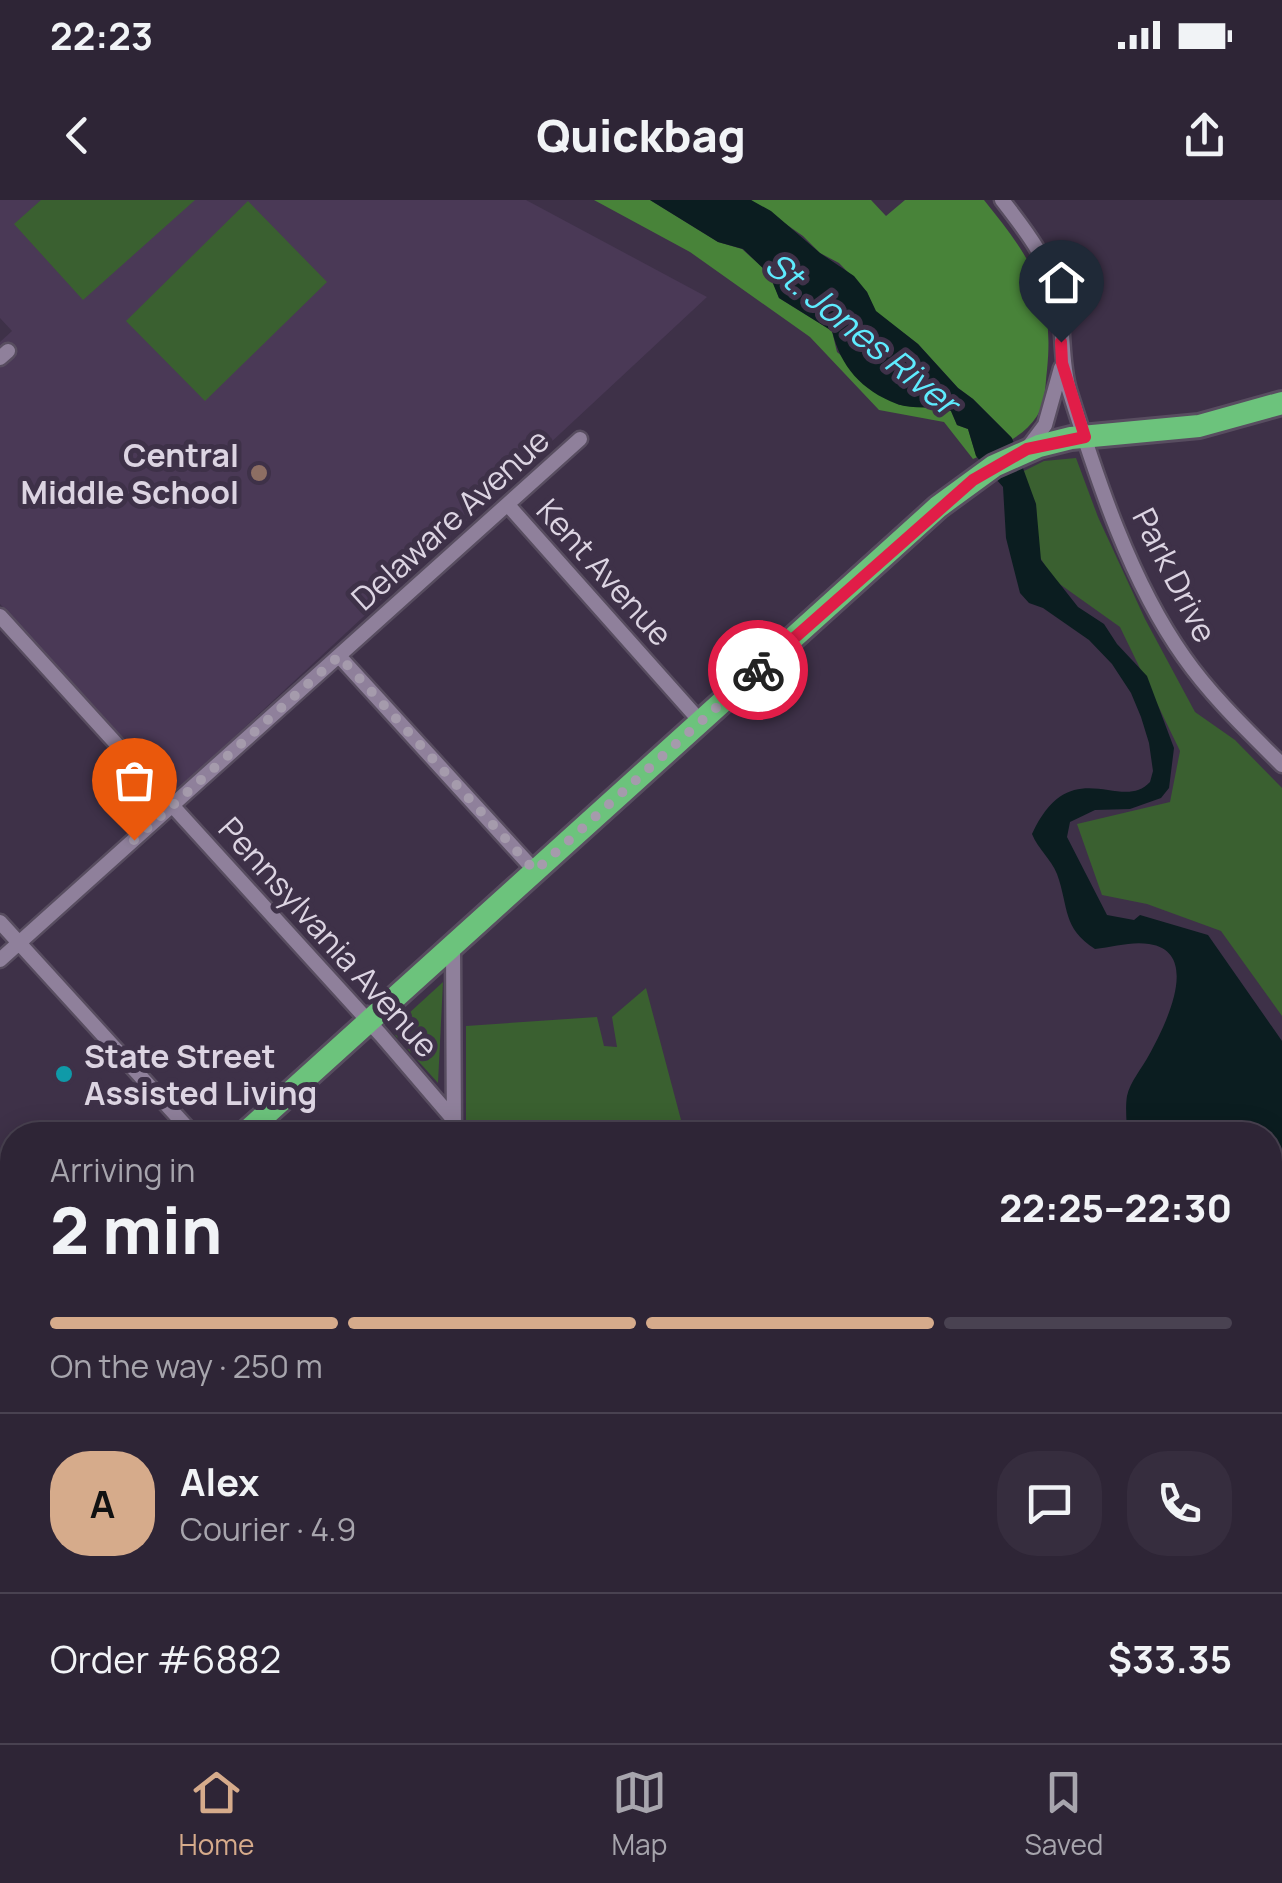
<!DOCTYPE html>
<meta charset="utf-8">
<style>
:root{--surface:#2e2536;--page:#362d3e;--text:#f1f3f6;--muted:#a7a5ad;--line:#494251;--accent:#d6ab8b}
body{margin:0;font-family:Manrope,sans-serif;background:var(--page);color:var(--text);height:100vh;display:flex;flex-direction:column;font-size:38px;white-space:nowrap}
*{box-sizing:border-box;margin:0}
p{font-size:32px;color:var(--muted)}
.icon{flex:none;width:55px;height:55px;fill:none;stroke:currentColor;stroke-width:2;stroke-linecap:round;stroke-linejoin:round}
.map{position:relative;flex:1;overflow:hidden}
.details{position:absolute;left:0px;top:922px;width:1282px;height:622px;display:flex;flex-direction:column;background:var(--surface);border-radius:40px 40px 0 0;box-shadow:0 5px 25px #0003,0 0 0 2px var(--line)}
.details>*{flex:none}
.pin{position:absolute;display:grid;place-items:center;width:85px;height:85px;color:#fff;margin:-102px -42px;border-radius:50% 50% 50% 0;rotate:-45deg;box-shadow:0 0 10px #0007}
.pin .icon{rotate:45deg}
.courier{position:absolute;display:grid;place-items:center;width:100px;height:100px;margin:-50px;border:8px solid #e11d48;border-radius:50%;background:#fff;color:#222;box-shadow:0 2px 12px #0007}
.overview em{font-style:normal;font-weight:800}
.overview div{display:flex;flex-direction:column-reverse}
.overview{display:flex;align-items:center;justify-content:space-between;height:170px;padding:0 50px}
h1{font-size:65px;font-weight:800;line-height:75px}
.bar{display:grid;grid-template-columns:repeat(4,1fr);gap:15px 10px;align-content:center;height:120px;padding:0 50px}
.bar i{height:12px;border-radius:8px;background:var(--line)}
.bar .active{background:var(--accent)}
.bar p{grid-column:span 4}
.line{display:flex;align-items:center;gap:25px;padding:0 50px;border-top:2px solid var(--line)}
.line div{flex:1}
.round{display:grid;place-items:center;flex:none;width:105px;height:105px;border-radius:40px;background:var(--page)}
.status{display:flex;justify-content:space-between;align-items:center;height:70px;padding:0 50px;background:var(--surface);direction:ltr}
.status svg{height:28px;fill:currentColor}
header{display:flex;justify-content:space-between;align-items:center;height:130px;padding:0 50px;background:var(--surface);font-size:45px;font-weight:800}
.tabs{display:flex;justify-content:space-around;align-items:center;height:140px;border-top:2px solid var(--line);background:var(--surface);font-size:28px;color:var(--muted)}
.tabs a{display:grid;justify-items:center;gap:5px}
.tabs .active{color:var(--accent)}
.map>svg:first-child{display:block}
.built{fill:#4a3956}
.green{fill:#3a6030}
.forest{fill:#488339}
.water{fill:#0b1d20}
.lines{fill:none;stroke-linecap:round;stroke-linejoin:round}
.minor-casing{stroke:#584d60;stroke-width:19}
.tertiary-casing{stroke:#584d60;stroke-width:22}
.primary-casing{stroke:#584d60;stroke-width:28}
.trunk-casing{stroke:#584d60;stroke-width:28}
.minor{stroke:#8f809b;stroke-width:14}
.tertiary{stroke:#8f809b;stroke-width:18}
.primary{stroke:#75b284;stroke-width:22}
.trunk{stroke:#6cc37c;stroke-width:22}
.done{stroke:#a59bac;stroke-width:10;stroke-dasharray:0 18}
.route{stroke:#e11d48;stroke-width:12}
.education-dot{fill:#8d6e63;stroke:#3e3148;stroke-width:4}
.culture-dot{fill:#0f9aa8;stroke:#3e3148;stroke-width:4}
.labels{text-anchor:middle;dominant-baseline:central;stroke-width:10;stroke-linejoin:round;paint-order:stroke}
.poi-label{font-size:32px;font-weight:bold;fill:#dcd4e2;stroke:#3e3148;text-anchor:end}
.street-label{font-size:32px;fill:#dcd4e2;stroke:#3e3148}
.water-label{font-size:35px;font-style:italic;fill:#5eebfe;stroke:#3e3148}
</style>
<div class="status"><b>22:23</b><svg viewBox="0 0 49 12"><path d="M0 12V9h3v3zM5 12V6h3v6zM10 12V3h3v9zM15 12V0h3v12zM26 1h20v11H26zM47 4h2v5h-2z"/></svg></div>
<header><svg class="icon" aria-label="back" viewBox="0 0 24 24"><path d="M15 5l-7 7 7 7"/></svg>Quickbag<svg class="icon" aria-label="share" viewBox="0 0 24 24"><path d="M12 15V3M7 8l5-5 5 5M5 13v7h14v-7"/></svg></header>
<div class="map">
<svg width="1282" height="1543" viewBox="0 0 1282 1543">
<rect width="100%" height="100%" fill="#3e3148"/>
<path class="built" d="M 0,0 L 526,0 L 707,97 L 174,593 L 0,404 L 0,142 L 12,131 L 0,118 Z
M 0,1014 L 12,1028 L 12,1142 L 0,1154 Z"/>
<path class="green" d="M 41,0 L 195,0 L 83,100 L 14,24 Z
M 248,1 L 327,82 L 205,201 L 126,121 Z
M 1076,258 L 1098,317 L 1145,419 L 1195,512 L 1235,540 L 1282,588 L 1282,816 L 1221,731 L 1147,704 L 1102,695 L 1077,624 L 1170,602 L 1180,551 L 1120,427 L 1054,380 L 1038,354 L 1036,304 L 1022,272 L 1044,261 Z
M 443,782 L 438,883 L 392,832 L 396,825 Z
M 646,788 L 685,935 L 466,935 L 466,826 L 597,817 L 604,846 L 617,847 L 612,817 Z
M 1282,1159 L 1282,1492 L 1270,1483 L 1270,1170 Z"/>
<path class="forest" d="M 594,0 L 650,0 L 718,42 L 742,49 L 770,74 L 779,98 L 832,131 L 837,152 L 899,205 L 937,206 L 951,211 L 957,225 L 968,229 L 976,255 L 1011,237 L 973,199 L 958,188 L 918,144 L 875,111 L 867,92 L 839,63 L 820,53 L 803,36 L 751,0 L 871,0 L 886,16 L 905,0 L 984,0 C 1030,57 1055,92 1047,170 C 1045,186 1046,202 1037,216 C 1023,238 996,248 973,259 L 944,222 L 879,210 L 810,137 L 690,52 Z"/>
<path class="water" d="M 650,0 L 751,0 L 771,11 L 820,53 L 854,76 L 867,92 L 876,111 L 918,144 L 958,188 L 973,199 L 1012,238 L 1036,304 L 1041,360 L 1078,407 L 1104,424 L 1117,444 L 1147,476 L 1174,548 L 1169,588 L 1161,598 L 1130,609 L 1095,610 L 1070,622 L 1067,637 L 1107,715 L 1134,720 L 1140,715 L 1208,735 L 1282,841 L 1282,1076 L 1270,1079 L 1270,935 L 1127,935 C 1127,923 1125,908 1127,896 C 1130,882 1142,868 1149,855 C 1164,828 1203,752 1149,744 C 1132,741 1113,747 1095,749 C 1062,728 1069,707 1057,674 C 1051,659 1038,649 1032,634 C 1071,550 1121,614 1150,582 L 1153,571 L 1149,543 L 1141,517 L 1131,493 L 1112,464 L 1089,440 L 1043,408 L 1029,403 L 1020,393 L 1006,338 L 1003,287 L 976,256 L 968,229 L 957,225 L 951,211 C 934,205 913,210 897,204 C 861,190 841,167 832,131 L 779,98 L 769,74 L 743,49 L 718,42 Z"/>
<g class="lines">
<defs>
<path id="minor" d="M 1002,0 C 1027,32 1053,65 1059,107 C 1064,135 1061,162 1069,190 C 1097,279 1130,381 1184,457 C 1212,497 1248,531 1282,565
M 0,158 L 8,151
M 1027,249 L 1045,225 L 1061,168
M 508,305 L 700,521
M 0,416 L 381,835 L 453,919
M 339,456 L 535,671
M 0,722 L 194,935
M 453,746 L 454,935
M 0,760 L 580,239
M 0,1369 L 12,1383
M 1270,1496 L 1282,1508
M 147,1532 L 156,1543
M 305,1532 L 314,1543
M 577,1532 L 580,1543
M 216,1543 L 230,1532"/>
<path id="tertiary" d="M 1270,1158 L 1282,1147
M 888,1532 L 900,1543
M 827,1543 L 838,1532
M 1267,1543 L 1282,1529"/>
<path id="primary" d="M 0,1015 L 12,1029
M 470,1532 L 479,1543"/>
<path id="trunk" d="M 243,935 L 938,307 L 994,266 L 1039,246 L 1071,238 L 1199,226 L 1282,203
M 0,1154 L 12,1142"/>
</defs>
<use href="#minor" class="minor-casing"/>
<use href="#tertiary" class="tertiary-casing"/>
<use href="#primary" class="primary-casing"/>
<use href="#trunk" class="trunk-casing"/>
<use href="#minor" class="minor"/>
<use href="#tertiary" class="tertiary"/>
<use href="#primary" class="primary"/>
<use href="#trunk" class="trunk"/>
</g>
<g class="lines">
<path class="done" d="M 134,640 L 339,456 L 535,671 L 758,470"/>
<path class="route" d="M 758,470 L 973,280 L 1027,249 L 1085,237 L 1062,163 L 1061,142"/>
</g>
<circle class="education-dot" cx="259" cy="273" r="10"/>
<circle class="culture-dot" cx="64" cy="874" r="10"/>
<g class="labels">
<g class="poi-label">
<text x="239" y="255">Central<tspan x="239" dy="37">Middle School</tspan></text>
<text x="84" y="856" text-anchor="start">State Street<tspan x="84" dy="37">Assisted Living</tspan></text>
</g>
<g class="street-label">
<text transform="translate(450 319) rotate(-42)">Delaware Avenue</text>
<text transform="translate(605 372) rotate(48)">Kent Avenue</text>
<text transform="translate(1175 375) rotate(63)">Park Drive</text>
<text transform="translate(329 737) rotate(48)">Pennsylvania Avenue</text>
</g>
<g class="water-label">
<text transform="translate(862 133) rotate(39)">St. Jones River</text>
</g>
</g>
</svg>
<div class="pin" style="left:134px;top:640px;background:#ea580c"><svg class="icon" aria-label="bag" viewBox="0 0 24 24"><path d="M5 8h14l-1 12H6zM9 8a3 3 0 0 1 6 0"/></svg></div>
<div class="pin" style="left:1061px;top:142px;background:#1f2937"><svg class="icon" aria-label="home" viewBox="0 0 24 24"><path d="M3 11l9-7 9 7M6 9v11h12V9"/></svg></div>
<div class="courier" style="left:758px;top:470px"><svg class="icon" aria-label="bike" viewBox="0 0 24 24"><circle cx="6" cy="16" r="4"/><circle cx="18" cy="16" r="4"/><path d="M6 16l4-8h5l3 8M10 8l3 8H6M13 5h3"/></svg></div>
<section class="details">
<div class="overview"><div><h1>2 min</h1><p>Arriving in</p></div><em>22:25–22:30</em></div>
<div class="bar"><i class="active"></i><i class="active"></i><i class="active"></i><i></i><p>On the way · 250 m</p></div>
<div class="line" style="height:180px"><b class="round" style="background:var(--accent);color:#111">A</b><div><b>Alex</b><p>Courier · 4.9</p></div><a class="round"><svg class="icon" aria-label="chat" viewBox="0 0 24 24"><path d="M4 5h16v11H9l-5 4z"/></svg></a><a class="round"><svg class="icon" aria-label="phone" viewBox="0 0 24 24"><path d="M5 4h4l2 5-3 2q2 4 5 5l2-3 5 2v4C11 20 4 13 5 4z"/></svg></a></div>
<div class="line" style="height:130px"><div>Order #6882</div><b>$33.35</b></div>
</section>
</div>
<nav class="tabs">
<a class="active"><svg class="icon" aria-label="home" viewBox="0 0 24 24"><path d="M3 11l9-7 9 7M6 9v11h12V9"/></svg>Home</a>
<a><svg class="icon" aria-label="map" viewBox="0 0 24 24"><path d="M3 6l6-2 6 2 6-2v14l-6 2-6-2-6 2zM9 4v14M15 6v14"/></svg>Map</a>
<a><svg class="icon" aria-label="saved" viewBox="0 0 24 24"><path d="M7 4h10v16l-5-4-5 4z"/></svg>Saved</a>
</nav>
